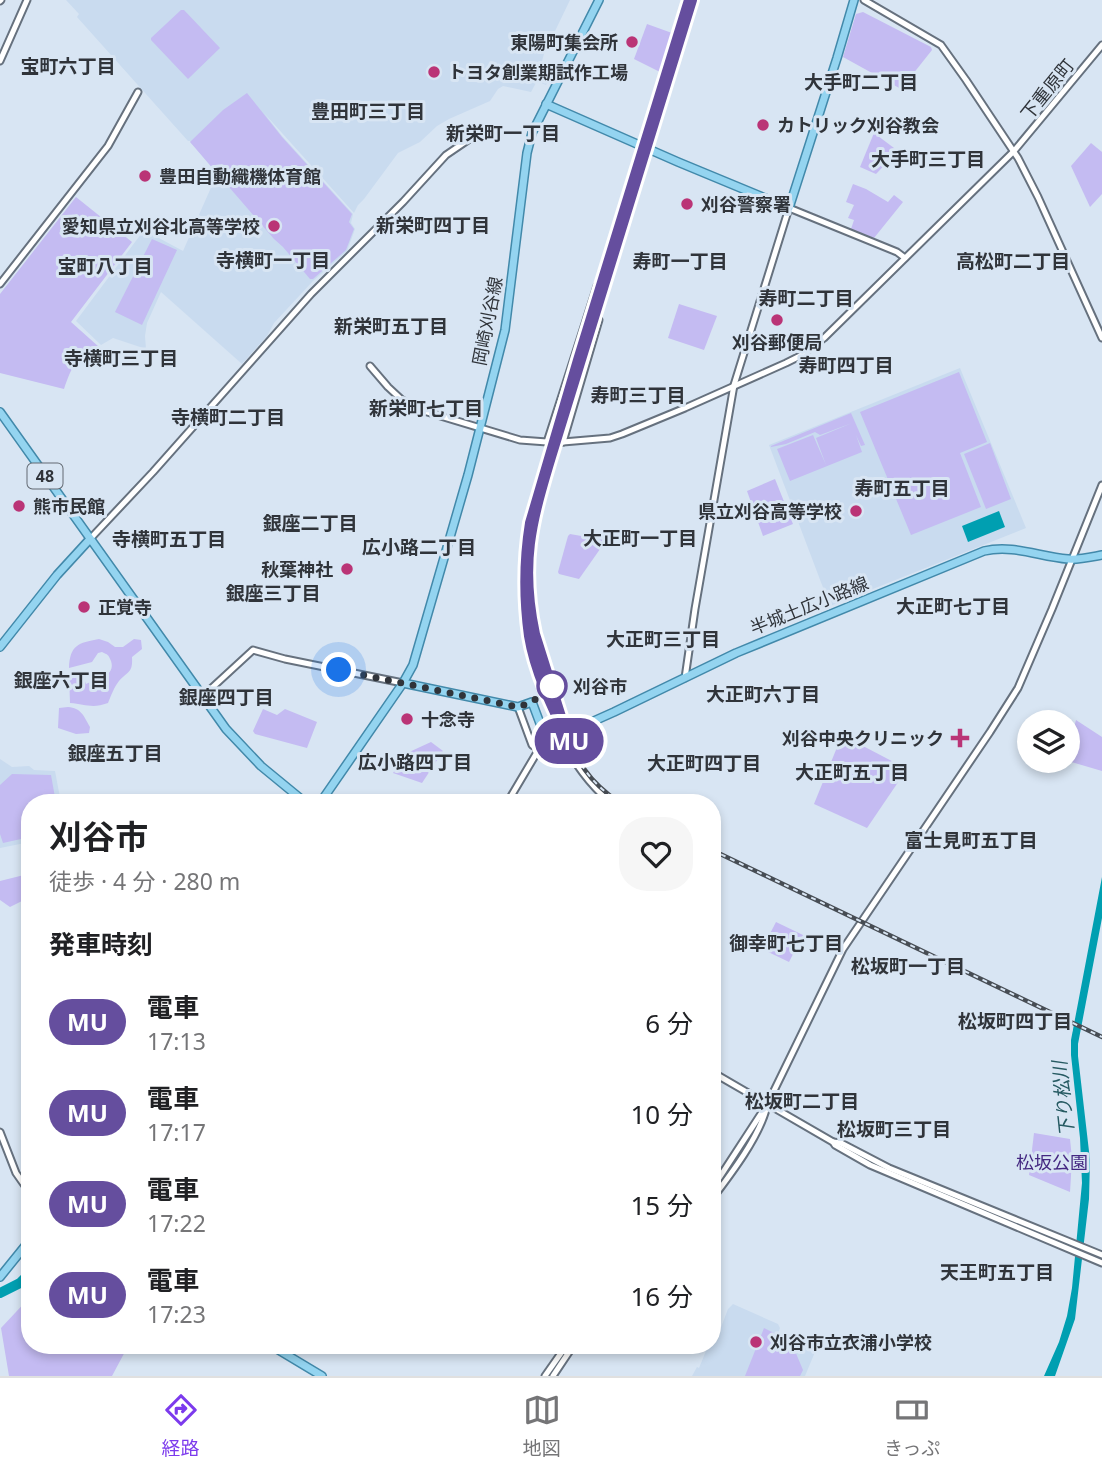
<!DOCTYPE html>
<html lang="ja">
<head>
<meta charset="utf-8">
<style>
	:root { --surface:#fff; --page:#f6f6f6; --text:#202124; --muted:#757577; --line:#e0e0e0; --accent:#7c3aed }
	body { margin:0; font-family:"Noto Sans","Noto Sans JP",sans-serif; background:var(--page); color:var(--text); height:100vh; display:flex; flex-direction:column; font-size:26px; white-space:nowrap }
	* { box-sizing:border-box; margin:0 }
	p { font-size:23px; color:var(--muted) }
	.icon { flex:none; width:38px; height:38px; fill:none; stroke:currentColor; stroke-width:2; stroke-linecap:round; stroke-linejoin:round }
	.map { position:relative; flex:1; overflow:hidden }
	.drawer { position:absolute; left:21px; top:794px; width:700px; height:560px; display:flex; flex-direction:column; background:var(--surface); border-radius:28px; box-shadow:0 4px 10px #0003 }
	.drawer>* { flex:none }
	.badge { padding:0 14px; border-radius:23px; font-size:24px; line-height:46px }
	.tools { position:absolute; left:1017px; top:710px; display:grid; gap:14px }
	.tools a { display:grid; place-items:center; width:63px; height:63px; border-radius:50%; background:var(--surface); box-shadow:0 4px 10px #0003; font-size:35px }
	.you { position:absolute; width:35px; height:35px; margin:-18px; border:5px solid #fff; border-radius:50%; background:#1a73e8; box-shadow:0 0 0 10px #1a73e833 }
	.map>.badge { position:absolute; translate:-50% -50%; box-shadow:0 0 0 4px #fff }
	h2 { padding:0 28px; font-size:26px; line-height:63px }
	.round { display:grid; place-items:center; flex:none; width:74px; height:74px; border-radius:28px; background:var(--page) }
	.headline { display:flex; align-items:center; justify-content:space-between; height:119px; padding:0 28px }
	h1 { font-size:33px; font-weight:700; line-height:52px }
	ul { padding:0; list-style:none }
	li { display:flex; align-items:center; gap:21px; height:91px; padding:0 28px }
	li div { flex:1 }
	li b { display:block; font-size:26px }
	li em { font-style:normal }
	li .badge { min-width:77px; font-weight:700; text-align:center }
	.dock { display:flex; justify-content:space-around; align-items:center; height:98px; border-top:2px solid var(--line); background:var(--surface); font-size:19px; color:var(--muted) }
	.dock a { display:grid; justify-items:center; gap:4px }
	.dock .selected { color:var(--accent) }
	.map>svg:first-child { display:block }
	.built { fill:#c9dbef }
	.green { fill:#c4bbf2 }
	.water { fill:#009fb1 }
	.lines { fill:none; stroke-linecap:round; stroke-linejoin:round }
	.river { stroke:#009fb1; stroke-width:10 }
	.minor-casing { stroke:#66717e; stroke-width:9 }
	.major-casing { stroke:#4289aa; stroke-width:10 }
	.minor { stroke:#fff; stroke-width:5 }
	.major { stroke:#94d4f0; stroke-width:7 }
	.rail-casing { stroke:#474d54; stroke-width:4.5 }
	.rail { stroke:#d8e5f3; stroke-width:2; stroke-dasharray:5; stroke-linecap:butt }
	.line-casing { stroke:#fff; stroke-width:16 }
	.line { stroke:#654e9e; stroke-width:10 }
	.walk { stroke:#30343a; stroke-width:7; stroke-dasharray:0 12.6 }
	.poi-dot { fill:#ba3476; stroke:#d8e5f3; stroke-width:2.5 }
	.stop-dot { fill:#fff; stroke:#654e9e; stroke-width:3.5 }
	.labels { text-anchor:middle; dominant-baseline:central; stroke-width:6; stroke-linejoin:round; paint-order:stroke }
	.shield { fill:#d8e5f3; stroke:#626972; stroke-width:2 }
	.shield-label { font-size:16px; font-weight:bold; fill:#30343a }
	.poi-label { font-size:18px; font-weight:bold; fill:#30343a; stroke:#d8e5f3; text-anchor:start }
	.street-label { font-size:18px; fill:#30343a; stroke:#d8e5f3 }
	.stop-label { font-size:18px; font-weight:bold; fill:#30343a; stroke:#d8e5f3; text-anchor:start }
	.park-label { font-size:18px; fill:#442881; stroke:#d8e5f3 }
	.neighbourhood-label { font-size:19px; font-weight:bold; fill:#30343a; stroke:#d8e5f3 }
	.water-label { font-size:19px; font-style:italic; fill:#265a62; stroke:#d8e5f3 }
</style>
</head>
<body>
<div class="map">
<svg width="1102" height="1376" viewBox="0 0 1102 1376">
	<rect width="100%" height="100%" fill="#d8e5f3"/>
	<!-- built -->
	<g class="built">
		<path d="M 66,0 L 570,0 L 544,54 L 539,72 L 550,78 L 546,85 L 537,81 L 531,92 L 503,86 L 498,89 L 490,101 L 449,119 L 437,126 L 420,142 L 398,153 L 364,199 L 358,205 L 354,213 L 264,113 L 282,136 L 353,214 L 351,223 L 355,229 L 347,251 L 313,281 L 274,323 L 267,336 L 242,364 L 161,292 L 147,323 L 145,336 L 146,349 L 113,338 L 101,345 L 76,321 L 144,230 L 183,251 L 217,174 L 190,141 L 188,141 L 77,17 L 79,14 Z"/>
		<path d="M 960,368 L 1026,528 L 830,606 L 769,445 Z"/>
		<path d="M 0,759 L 12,767 L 29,766 L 34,770 L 55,771 L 61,803 L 30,803 L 30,842 L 0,848 Z"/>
		<path d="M 733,1304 L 778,1324 L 780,1328 L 778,1334 L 786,1338 L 787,1336 L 813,1350 L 815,1352 L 805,1376 L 692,1376 L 697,1367 L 699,1368 L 708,1346 L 712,1346 L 712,1336 L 715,1329 L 720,1330 L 728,1309 Z"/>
	</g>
	<!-- green -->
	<g class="green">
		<path d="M 181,10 L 184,10 L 220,48 L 188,79 L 151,40 L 151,38 Z"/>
		<path d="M 863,12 L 931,47 L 932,50 L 901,89 L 843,57 L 856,14 Z"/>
		<path d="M 647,24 L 672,33 L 660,72 L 634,59 Z"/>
		<path d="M 247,93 L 282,137 L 352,214 L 349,222 L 354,229 L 346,250 L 313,279 L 310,279 L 283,247 L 274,239 L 190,142 L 223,110 Z"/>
		<path d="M 874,133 L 898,151 L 876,174 L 860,167 Z"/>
		<path d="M 1091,143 L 1102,152 L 1102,194 L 1090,207 L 1071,166 Z"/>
		<path d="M 853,184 L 866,189 L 888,202 L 894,195 L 903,202 L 874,238 L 851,229 L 854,220 L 848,218 L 854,205 L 846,202 Z"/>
		<path d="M 76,197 L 132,242 L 71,322 L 99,347 C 75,358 72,366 64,389 L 0,373 L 0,294 Z"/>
		<path d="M 152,239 L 177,250 L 142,325 L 115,312 Z"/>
		<path d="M 679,304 L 717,316 L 704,350 L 668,338 Z"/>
		<path d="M 959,372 L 987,442 L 960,453 L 981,507 L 911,535 L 860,412 Z"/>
		<path d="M 851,413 L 865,445 L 861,446 L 856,435 L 862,452 L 790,481 L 777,449 L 813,435 L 826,465 L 816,438 L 852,423 L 820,435 L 815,432 L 786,444 L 771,447 L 771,446 Z"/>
		<path d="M 990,443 L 1011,499 L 986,509 L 964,454 Z"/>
		<path d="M 775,479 L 793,524 L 763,536 L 747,491 Z"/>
		<path d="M 570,534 L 604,540 L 605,542 L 579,579 L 559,574 L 558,572 L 568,536 Z"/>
		<path d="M 99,639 L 108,642 L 115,647 L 123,647 L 134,639 L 141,640 L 142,649 L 132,657 C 133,673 128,671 119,681 C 114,687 111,696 108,703 C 92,709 85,704 70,703 L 69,674 L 82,674 L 86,684 C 97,679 116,676 111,661 C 108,654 108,655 102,652 L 98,653 L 92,662 L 69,668 C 70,645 78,643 99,639 Z"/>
		<path d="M 68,707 C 81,708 84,716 90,727 L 89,733 L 76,734 L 58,728 L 59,708 Z"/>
		<path d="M 263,709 L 277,715 L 285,709 L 317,722 L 307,748 L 255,734 L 253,731 Z"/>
		<path d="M 1076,720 L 1102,737 L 1102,771 L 1068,761 L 1068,750 Z"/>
		<path d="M 842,735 L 907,769 L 867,828 L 814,804 Z"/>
		<path d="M 431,742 L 443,751 L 422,783 L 393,773 L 407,753 Z"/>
		<path d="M 12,774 L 51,775 L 56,803 L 30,803 L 30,837 L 3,843 L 0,834 L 0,785 Z"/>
		<path d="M 28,874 L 26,899 L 10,907 L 0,900 L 0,881 Z"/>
		<path d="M 776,922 L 803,935 L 789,962 L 762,949 Z"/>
		<path d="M 1034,1133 L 1070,1139 L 1072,1159 L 1070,1192 L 1029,1175 Z"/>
		<path d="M 30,1297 L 30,1346 L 128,1346 L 112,1376 L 9,1376 L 1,1328 Z"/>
		<path d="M 764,1328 L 784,1338 L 783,1346 L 795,1351 L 803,1370 L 800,1376 L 745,1376 Z"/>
	</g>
	<!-- water -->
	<g class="water">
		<path d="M 999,511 L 1005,527 L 968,542 L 962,526 Z"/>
		<path d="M 1102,877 L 1102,918 L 1078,1044 L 1078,1056 L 1090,1160 L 1089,1199 L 1075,1319 L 1055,1376 L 1044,1376 L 1059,1342 L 1067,1316 L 1072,1288 L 1082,1183 L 1080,1138 L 1071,1055 L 1071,1040 Z"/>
	</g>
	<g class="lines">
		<!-- river -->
		<path class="river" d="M 0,1293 L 20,1283 L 30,1273"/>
		<!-- minor casing -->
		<g class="minor-casing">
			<g id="minor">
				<path d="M 864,0 L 941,45 L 966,80 L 1018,158 L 1038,197 L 1102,338"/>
				<path d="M 0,1 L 1,0"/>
				<path d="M 0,61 L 27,0"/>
				<path d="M 0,284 L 108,146 L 138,92"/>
				<path d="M 370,366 L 388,387 L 402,400 L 424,411 L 520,440 L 547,442 L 563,442 L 610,438 L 622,434 L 685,408 L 786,363 L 800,356 L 824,338 L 1014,151 L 1102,45"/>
				<path d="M 547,442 L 597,286"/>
				<path d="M 563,442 L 599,320"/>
				<path d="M 90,539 L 153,472 L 311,294 L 403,202 L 446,155 L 468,140 L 494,129"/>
				<path d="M 685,678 L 695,609 L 734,385 L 789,208 L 897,252 L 905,258"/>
				<path d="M 203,696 L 253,650 L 285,659 L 403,683"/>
				<path d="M 518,707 L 532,745 L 539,749"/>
				<path d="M 561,737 C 575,764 588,783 611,803"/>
				<path d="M 507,803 L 539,749 L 547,742"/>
				<path d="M 712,1072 L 833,1142 L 835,1145 L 870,1165 L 1102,1263"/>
				<path d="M 0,1132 L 16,1173 L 30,1193"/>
				<path d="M 833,1142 L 841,1143 L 889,1168 L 1102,1255"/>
				<path d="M 712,1189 L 768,1103 L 843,949 L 990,732 L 1018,688 L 1052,609 L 1102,485"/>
				<path d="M 712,1199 C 731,1174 760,1136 767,1106"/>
				<path d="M 545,1376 L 566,1346"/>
				<path d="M 553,1376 L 573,1346"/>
			</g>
		</g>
		<!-- major casing -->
		<g class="major-casing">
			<g id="major">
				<path d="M 546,104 L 678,162 L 789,208 L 837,58 L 854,0"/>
				<path d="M 0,412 L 226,729 L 261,766 L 306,803"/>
				<path d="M 0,647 L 57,575 L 90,539"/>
				<path d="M 403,683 L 518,707 L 532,702 L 547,742 L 614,712 L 736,653 L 984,551 C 1013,544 1040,557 1068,559 C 1079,560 1091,557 1102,555"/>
				<path d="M 320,803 L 403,683 L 413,665 L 468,475 L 505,330 L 527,153 L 532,133 L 599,0"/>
				<path d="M 0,1277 L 30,1240"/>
				<path d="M 272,1346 L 322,1376"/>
			</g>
		</g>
		<!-- minor -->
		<use href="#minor" class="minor"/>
		<!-- major -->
		<use href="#major" class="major"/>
		<!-- rail casing -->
		<g class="rail-casing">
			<g id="rail">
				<path d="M 620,803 C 607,794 594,783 585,770 C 575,755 567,738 560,722 C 548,695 534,666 529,636 C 524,599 525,561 530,523 L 577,360 L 689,0"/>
				<path d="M 712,850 L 1102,1037"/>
			</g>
		</g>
		<!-- rail -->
		<use href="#rail" class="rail"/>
	</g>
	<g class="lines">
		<!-- line casing -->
		<g class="line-casing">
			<path id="line" d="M 689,0 L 578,360 L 530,523 C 524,560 524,599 529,636 C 535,673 553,709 569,742 L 535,634 C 520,564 531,523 551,457 L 692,0"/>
		</g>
		<!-- line -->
		<use href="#line" class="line"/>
		<!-- walk -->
		<path class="walk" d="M 339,670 L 518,707 L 532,702 L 552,686"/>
	</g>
	<!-- markers -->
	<g class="poi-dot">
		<circle cx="632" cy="42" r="7"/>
		<circle cx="434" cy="72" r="7"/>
		<circle cx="763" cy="125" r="7"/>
		<circle cx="145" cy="176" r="7"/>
		<circle cx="687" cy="204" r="7"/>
		<circle cx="274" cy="226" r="7"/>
		<circle cx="777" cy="320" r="7"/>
		<circle cx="19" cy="506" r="7"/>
		<circle cx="856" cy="511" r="7"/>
		<circle cx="347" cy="569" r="7"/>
		<circle cx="84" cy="607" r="7"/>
		<circle cx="407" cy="719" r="7"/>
		<path d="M956.5 727.5h7v7h7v7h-7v7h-7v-7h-7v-7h7z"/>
		<circle cx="756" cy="1342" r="7"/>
	</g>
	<circle class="stop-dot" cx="552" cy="686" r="14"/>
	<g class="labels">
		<!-- shield labels -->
		<rect class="shield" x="27.5" y="463.5" width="35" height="25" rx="5"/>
		<g class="shield-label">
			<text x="45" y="476">48</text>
		</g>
		<!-- poi labels -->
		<g class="poi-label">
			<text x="618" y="42" text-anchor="end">東陽町集会所</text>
			<text x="448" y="72">トヨタ創業期試作工場</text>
			<text x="777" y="125">カトリック刈谷教会</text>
			<text x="159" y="176">豊田自動織機体育館</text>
			<text x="701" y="204">刈谷警察署</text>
			<text x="260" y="226" text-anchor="end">愛知県立刈谷北高等学校</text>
			<text x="777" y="342" text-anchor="middle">刈谷郵便局</text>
			<text x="33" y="506">熊市民館</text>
			<text x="842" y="511" text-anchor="end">県立刈谷高等学校</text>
			<text x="333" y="569" text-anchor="end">秋葉神社</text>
			<text x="98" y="607">正覚寺</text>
			<text x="421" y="719">十念寺</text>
			<text x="944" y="738" text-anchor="end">刈谷中央クリニック</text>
			<text x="770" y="1342">刈谷市立衣浦小学校</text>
		</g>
		<!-- street labels -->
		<g class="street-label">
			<text transform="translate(1047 89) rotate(-51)">下重原町</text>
			<text transform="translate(487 321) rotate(-79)">岡崎刈谷線</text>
			<text transform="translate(809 605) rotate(-22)">半城土広小路線</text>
		</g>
		<!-- stop labels -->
		<g class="stop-label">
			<text x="573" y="686">刈谷市</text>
		</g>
		<!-- park labels -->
		<g class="park-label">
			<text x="1052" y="1162">松坂公園</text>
		</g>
		<!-- neighbourhood labels -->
		<g class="neighbourhood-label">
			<text x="68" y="66">宝町六丁目</text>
			<text x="861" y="82">大手町二丁目</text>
			<text x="368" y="111">豊田町三丁目</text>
			<text x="503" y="133">新栄町一丁目</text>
			<text x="928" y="159">大手町三丁目</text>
			<text x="433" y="225">新栄町四丁目</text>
			<text x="273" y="260">寺横町一丁目</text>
			<text x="680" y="261">寿町一丁目</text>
			<text x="1013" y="261">高松町二丁目</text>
			<text x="105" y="266">宝町八丁目</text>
			<text x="806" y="298">寿町二丁目</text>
			<text x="391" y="326">新栄町五丁目</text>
			<text x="121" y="358">寺横町三丁目</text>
			<text x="846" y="365">寿町四丁目</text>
			<text x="638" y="395">寿町三丁目</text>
			<text x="426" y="408">新栄町七丁目</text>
			<text x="228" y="417">寺横町二丁目</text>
			<text x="902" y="488">寿町五丁目</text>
			<text x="310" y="523">銀座二丁目</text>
			<text x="640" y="538">大正町一丁目</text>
			<text x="169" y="539">寺横町五丁目</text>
			<text x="419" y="547">広小路二丁目</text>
			<text x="273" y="593">銀座三丁目</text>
			<text x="953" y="606">大正町七丁目</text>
			<text x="663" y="639">大正町三丁目</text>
			<text x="61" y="680">銀座六丁目</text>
			<text x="763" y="694">大正町六丁目</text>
			<text x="226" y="697">銀座四丁目</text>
			<text x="115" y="753">銀座五丁目</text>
			<text x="415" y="762">広小路四丁目</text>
			<text x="704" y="763">大正町四丁目</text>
			<text x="852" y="772">大正町五丁目</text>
			<text x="971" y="840">富士見町五丁目</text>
			<text x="786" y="943">御幸町七丁目</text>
			<text x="908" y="966">松坂町一丁目</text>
			<text x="1015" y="1021">松坂町四丁目</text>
			<text x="802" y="1101">松坂町二丁目</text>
			<text x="894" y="1129">松坂町三丁目</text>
			<text x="997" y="1272">天王町五丁目</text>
		</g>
		<!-- water labels -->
		<g class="water-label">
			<text transform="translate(1063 1099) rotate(-96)">下り松川</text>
		</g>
	</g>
</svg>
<div class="tools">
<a><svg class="icon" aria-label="layers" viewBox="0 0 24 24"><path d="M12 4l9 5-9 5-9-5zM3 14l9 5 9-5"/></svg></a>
</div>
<div class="you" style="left:339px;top:670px"></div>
<b class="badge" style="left:569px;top:741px;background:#654e9e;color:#fff">MU</b>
<section class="drawer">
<div class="headline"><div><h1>刈谷市</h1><p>徒歩 · 4 分 · 280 m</p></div><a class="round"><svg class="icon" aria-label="heart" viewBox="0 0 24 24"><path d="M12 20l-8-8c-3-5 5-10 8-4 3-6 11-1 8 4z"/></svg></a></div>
<h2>発車時刻</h2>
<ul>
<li><span class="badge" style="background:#654e9e;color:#fff">MU</span><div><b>電車</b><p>17:13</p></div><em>6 分</em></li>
<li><span class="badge" style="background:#654e9e;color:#fff">MU</span><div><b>電車</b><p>17:17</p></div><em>10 分</em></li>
<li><span class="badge" style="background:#654e9e;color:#fff">MU</span><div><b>電車</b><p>17:22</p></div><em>15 分</em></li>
<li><span class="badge" style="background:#654e9e;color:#fff">MU</span><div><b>電車</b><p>17:23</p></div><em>16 分</em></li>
</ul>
</section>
</div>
<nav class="dock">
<a class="selected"><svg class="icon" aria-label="directions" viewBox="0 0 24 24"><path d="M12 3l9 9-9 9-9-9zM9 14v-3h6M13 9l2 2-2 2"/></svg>経路</a>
<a><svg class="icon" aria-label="map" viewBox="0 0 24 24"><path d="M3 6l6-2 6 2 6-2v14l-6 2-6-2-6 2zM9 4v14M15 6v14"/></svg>地図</a>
<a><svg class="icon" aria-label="tickets" viewBox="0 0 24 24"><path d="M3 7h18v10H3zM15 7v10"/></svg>きっぷ</a>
</nav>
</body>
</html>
